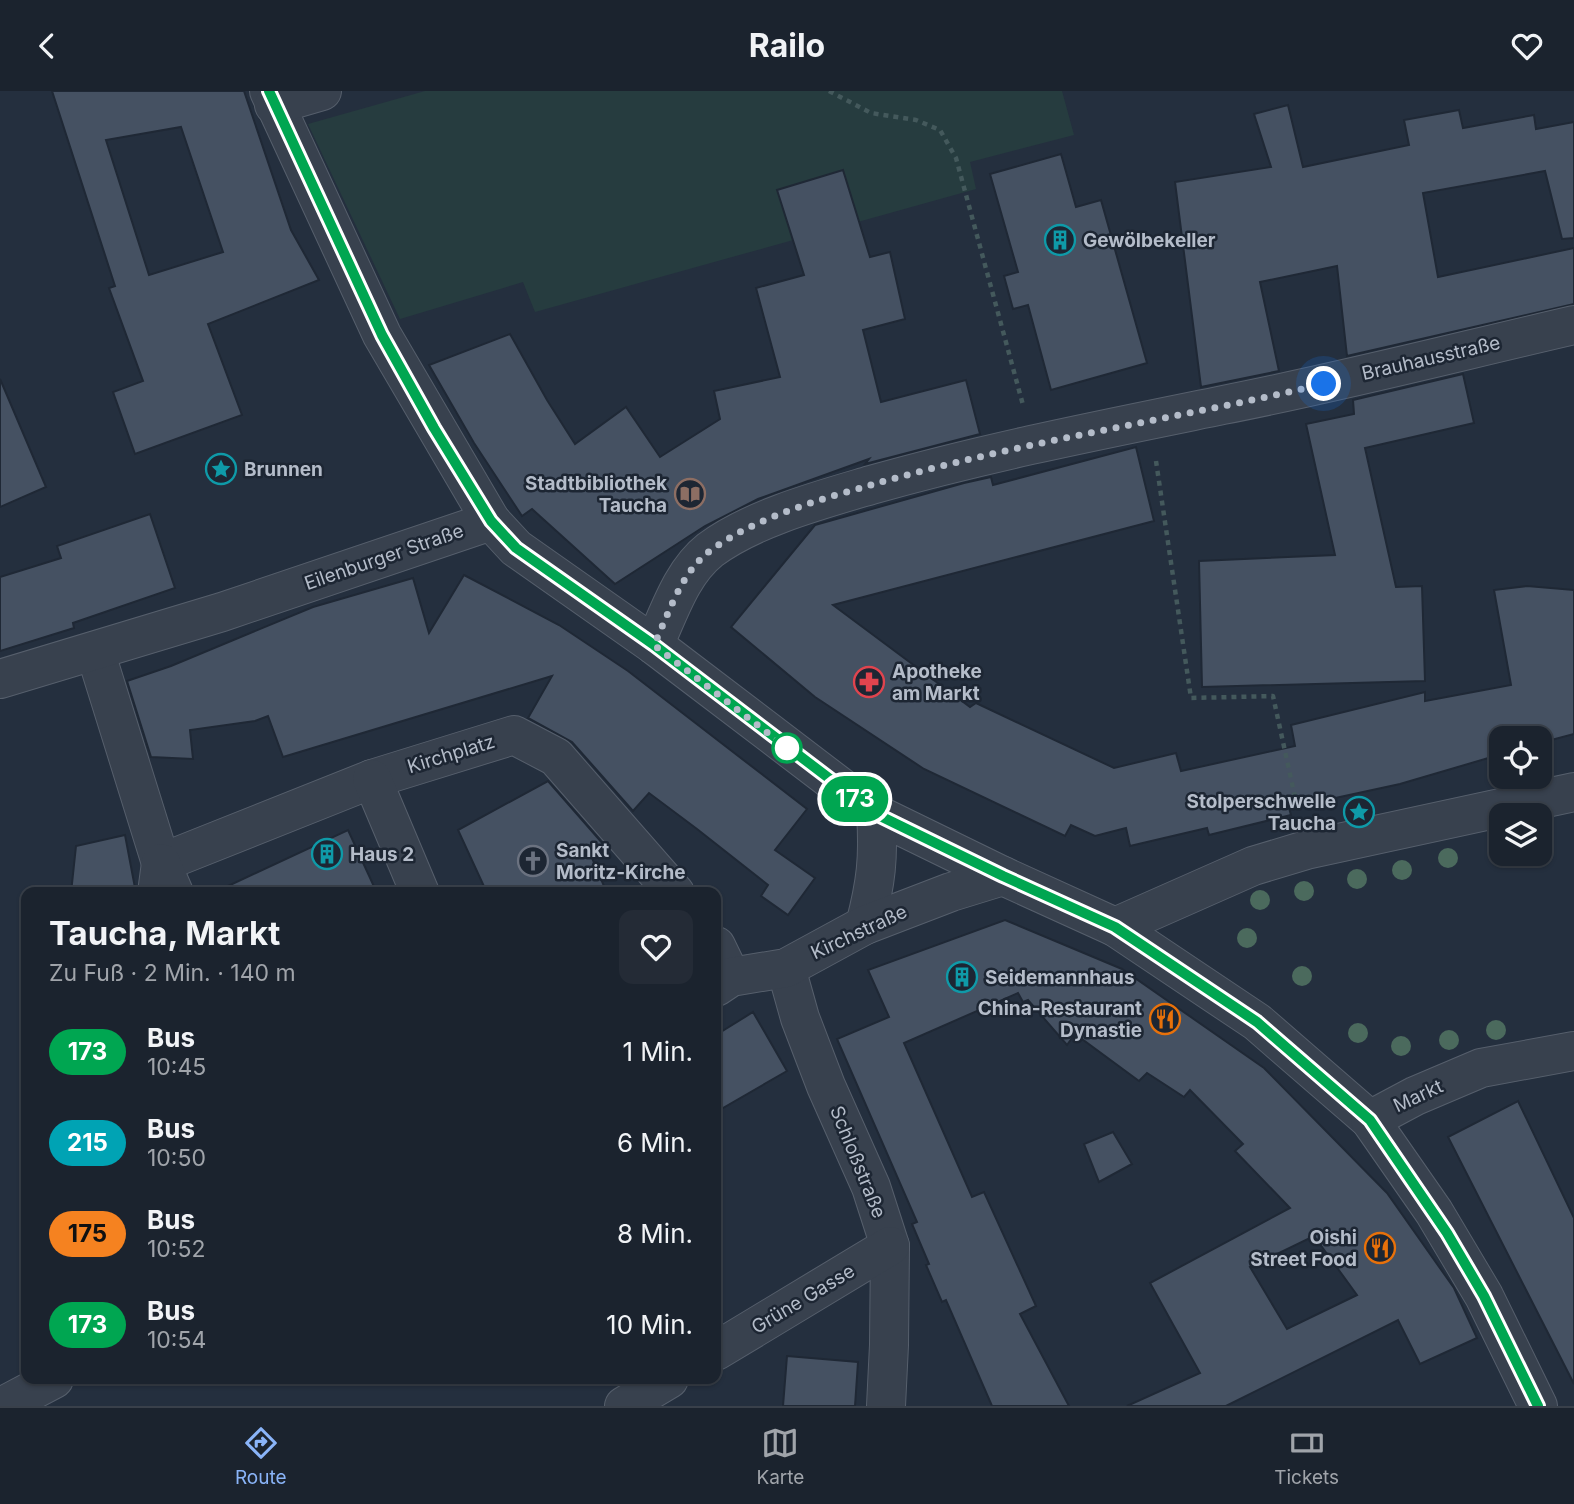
<!DOCTYPE html>
<html lang="de">
<head>
<meta charset="utf-8">
<style>
	:root { --surface:#1b232e; --page:#242b36; --text:#f1f3f6; --muted:#a0a4aa; --line:#39404a; --accent:#8ab4f8 }
	body { margin:0; font-family:Inter,sans-serif; background:var(--page); color:var(--text); height:100vh; display:flex; flex-direction:column; font-size:26px; white-space:nowrap }
	* { box-sizing:border-box; margin:0 }
	p { font-size:23px; color:var(--muted) }
	.icon { flex:none; width:38px; height:38px; fill:none; stroke:currentColor; stroke-width:2; stroke-linecap:round; stroke-linejoin:round }
	.map { position:relative; flex:1; overflow:hidden }
	.side { position:absolute; left:21px; top:796px; width:700px; height:497px; display:flex; flex-direction:column; background:var(--surface); border-radius:14px; box-shadow:0 2px 5px #0004,0 0 0 2px var(--line) }
	.side>* { flex:none }
	.badge { padding:0 14px; border-radius:23px; font-size:24px; line-height:46px }
	.buttons { position:absolute; left:1489px; top:635px; display:grid; gap:14px }
	.buttons a { display:grid; place-items:center; width:63px; height:63px; border-radius:14px; background:var(--surface); box-shadow:0 2px 5px #0004,0 0 0 2px var(--line); font-size:35px }
	.you { position:absolute; width:35px; height:35px; margin:-18px; border:5px solid #fff; border-radius:50%; background:#1a73e8; box-shadow:0 0 0 10px #1a73e833 }
	.map>.badge { position:absolute; translate:-50% -50%; box-shadow:0 0 0 4px #fff }
	.round { display:grid; place-items:center; flex:none; width:74px; height:74px; border-radius:14px; background:var(--page) }
	.headline { display:flex; align-items:center; justify-content:space-between; height:119px; padding:0 28px }
	h1 { font-size:33px; font-weight:700; line-height:52px }
	ul { padding:0; list-style:none }
	li { display:flex; align-items:center; gap:21px; height:91px; padding:0 28px }
	li div { flex:1 }
	li b { display:block; font-size:26px }
	li em { font-style:normal }
	li .badge { min-width:77px; font-weight:700; text-align:center }
	header { display:flex; justify-content:space-between; align-items:center; height:91px; padding:0 28px; background:var(--surface); font-size:32px; font-weight:700 }
	.tab-bar { display:flex; justify-content:space-around; align-items:center; height:98px; border-top:2px solid var(--line); background:var(--surface); font-size:19px; color:var(--muted) }
	.tab-bar a { display:grid; justify-items:center; gap:4px }
	.tab-bar .active { color:var(--accent) }
	.map>svg:first-child { display:block }
	.green { fill:#263c3f }
	.building { fill:#455162; stroke:#1f2835; stroke-width:2; fill-rule:evenodd }
	.lines { fill:none; stroke-linecap:round; stroke-linejoin:round }
	.minor-casing { stroke:#565f6c; stroke-width:40 }
	.path { stroke:#44595c; stroke-width:4.5; stroke-dasharray:5 5; stroke-linecap:butt }
	.minor { stroke:#38414e; stroke-width:38 }
	.tree { fill:#4b6a5d }
	.line-casing { stroke:#fff; stroke-width:16 }
	.line { stroke:#00a651; stroke-width:10 }
	.walk { stroke:#b4bcc9; stroke-width:7; stroke-dasharray:0 12.6 }
	.stop-dot { fill:#fff; stroke:#00a651; stroke-width:3.5 }
	.labels { text-anchor:middle; dominant-baseline:central; stroke-width:5; stroke-linejoin:round; paint-order:stroke }
	.poi-label { font-size:19px; font-weight:bold; fill:#b4bcc9; stroke:#1d2633; text-anchor:start }
	.street-label { font-size:19px; fill:#b4bcc9; stroke:#1d2633 }
</style>
</head>
<body>
<header><svg class="icon" aria-label="back" viewBox="0 0 24 24"><path d="M15 5l-7 7 7 7"/></svg>Railo<svg class="icon" aria-label="heart" viewBox="0 0 24 24"><path d="M12 20l-8-8c-3-5 5-10 8-4 3-6 11-1 8 4z"/></svg></header>
<div class="map">
<svg width="1574" height="1315" viewBox="0 0 1574 1315">
	<rect width="100%" height="100%" fill="#242f3e"/>
	<!-- green -->
	<path class="green" d="M 425,0 L 1062,0 L 1074,44 L 970,71 L 976,98 L 535,221 L 523,191 L 400,228 L 308,33 Z"/>
	<!-- building -->
	<g class="building">
		<path d="M 52,0 L 244,0 L 291,139 L 319,189 L 208,233 L 242,324 L 135,363 L 113,301 L 143,290 L 109,197 L 115,195 ZM 181,36 L 223,161 L 149,184 L 106,49 Z"/>
		<path d="M 1288,14 L 1303,76 L 1409,54 L 1404,29 L 1459,19 L 1463,37 L 1534,24 L 1536,38 L 1574,31 L 1574,147 L 1562,148 L 1545,80 L 1423,102 L 1438,186 L 1574,157 L 1574,213 L 1347,265 L 1337,175 L 1260,191 L 1279,280 L 1201,296 L 1175,91 L 1271,76 L 1254,23 Z"/>
		<path d="M 1061,63 L 1076,116 L 1101,109 L 1147,272 L 1051,299 L 1028,214 L 1013,218 L 1004,185 L 1018,181 L 990,83 Z"/>
		<path d="M 843,79 L 870,166 L 890,161 L 905,228 L 863,239 L 881,311 L 966,289 L 980,343 L 865,373 L 869,368 L 758,408 L 705,435 L 615,493 L 532,418 L 522,425 L 474,352 L 429,274 L 510,243 L 547,309 L 575,353 L 626,316 L 660,366 L 720,328 L 714,300 L 780,286 L 756,197 L 804,184 L 777,99 Z"/>
		<path d="M 1463,283 L 1474,332 L 1365,357 L 1396,496 L 1422,495 L 1425,590 L 1202,596 L 1199,470 L 1335,464 L 1306,333 L 1354,323 L 1353,309 Z"/>
		<path d="M 0,288 L 46,396 L 0,416 Z"/>
		<path d="M 1136,356 L 1154,430 L 833,514 L 970,616 L 976,612 L 1114,677 L 1176,662 L 1181,680 L 1295,655 L 1291,634 L 1425,601 L 1425,610 L 1511,594 L 1494,499 L 1527,495 L 1574,499 L 1574,643 L 1540,652 L 1540,648 L 1502,648 L 1502,663 L 1400,693 L 1289,717 L 1291,724 L 1209,744 L 1207,737 L 1130,755 L 1126,737 L 1095,745 L 1071,734 L 1065,745 L 924,678 L 815,606 L 731,536 L 815,434 L 964,392 L 991,386 L 993,394 Z"/>
		<path d="M 150,423 L 175,497 L 73,532 L 74,537 L 0,560 L 0,486 L 61,467 L 57,455 Z"/>
		<path d="M 464,484 L 559,534 L 628,580 L 807,718 L 775,759 L 815,787 L 788,824 L 761,805 L 768,794 L 697,738 L 649,702 L 633,720 L 572,651 L 528,627 L 552,585 L 283,666 L 268,625 L 255,630 L 190,639 L 193,668 L 151,666 L 127,590 L 171,575 L 313,516 L 413,487 L 429,542 Z"/>
		<path d="M 548,690 L 604,754 L 592,767 L 607,802 L 487,802 L 458,739 Z"/>
		<path d="M 348,739 L 377,802 L 213,802 Z"/>
		<path d="M 125,744 L 136,802 L 71,802 L 76,755 Z"/>
		<path d="M 1005,829 L 1122,878 L 1264,977 L 1387,1102 L 1454,1197 L 1477,1247 L 1420,1273 L 1398,1229 L 1226,1315 L 1127,1315 L 1200,1282 L 1150,1192 L 1290,1117 L 1235,1060 L 1243,1053 L 1190,999 L 1184,1006 L 1147,982 L 1139,990 L 1075,943 L 1067,954 L 1028,909 L 1023,911 L 1018,902 L 904,952 L 972,1106 L 984,1101 L 1036,1215 L 1020,1223 L 1069,1315 L 992,1315 L 946,1209 L 942,1211 L 926,1174 L 929,1173 L 912,1133 L 917,1131 L 837,948 L 889,926 L 868,879 ZM 1314,1145 L 1357,1204 L 1287,1238 L 1250,1176 Z"/>
		<path d="M 753,921 L 787,980 L 716,1021 L 716,944 Z"/>
		<path d="M 1518,1010 L 1574,1127 L 1574,1293 L 1448,1046 Z"/>
		<path d="M 1113,1041 L 1132,1073 L 1099,1091 L 1084,1053 Z"/>
		<path d="M 787,1265 L 858,1271 L 855,1315 L 783,1315 Z"/>
	</g>
	<g class="lines">
		<!-- minor casing -->
		<g class="minor-casing">
			<g id="minor">
				<path d="M 269,0 L 382,244 L 491,430 L 516,457 L 654,554 L 876,723 L 1003,785 L 1115,836 L 1257,931 L 1370,1029 L 1434,1121 L 1484,1205 L 1538,1315"/>
				<path d="M 274,14 L 322,0"/>
				<path d="M 654,554 C 669,522 681,482 710,459 C 753,427 820,409 871,394 C 987,361 1105,338 1223,314 C 1341,291 1457,261 1574,234"/>
				<path d="M 95,560 L 161,772 L 372,688 L 514,644 L 556,666 L 675,802"/>
				<path d="M 0,588 L 222,521 L 491,430"/>
				<path d="M 372,688 L 420,802"/>
				<path d="M 157,802 L 161,772 L 174,802"/>
				<path d="M 865,834 C 876,792 879,766 876,723"/>
				<path d="M 1115,836 L 1253,775 L 1306,759 L 1574,701"/>
				<path d="M 716,855 L 731,886"/>
				<path d="M 786,877 L 800,927 L 826,995 L 871,1096 L 890,1155 L 889,1254 L 886,1315"/>
				<path d="M 716,896 L 731,886 L 786,877 L 865,834 L 951,801 L 1003,785"/>
				<path d="M 1370,1029 L 1415,1005 L 1481,977 L 1574,960"/>
				<path d="M 716,1260 L 890,1155"/>
				<path d="M 3,1315 L 54,1288"/>
				<path d="M 624,1315 L 669,1288"/>
			</g>
		</g>
		<!-- path -->
		<g class="path">
			<path d="M 829,0 L 871,22 L 916,29 L 940,39 L 956,67 L 1023,314"/>
			<path d="M 1156,370 L 1191,607 L 1273,605 L 1298,720"/>
		</g>
		<!-- minor -->
		<use href="#minor" class="minor"/>
	</g>
	<!-- trees -->
	<g class="tree">
		<circle cx="1448" cy="767" r="10"/>
		<circle cx="1402" cy="779" r="10"/>
		<circle cx="1357" cy="788" r="10"/>
		<circle cx="1304" cy="800" r="10"/>
		<circle cx="1260" cy="809" r="10"/>
		<circle cx="1247" cy="847" r="10"/>
		<circle cx="1302" cy="885" r="10"/>
		<circle cx="1496" cy="939" r="10"/>
		<circle cx="1358" cy="942" r="10"/>
		<circle cx="1449" cy="949" r="10"/>
		<circle cx="1401" cy="955" r="10"/>
	</g>
	<g class="lines">
		<!-- line casing -->
		<g class="line-casing">
			<path id="line" d="M 269,0 L 382,244 L 434,337 L 491,430 L 516,457 L 654,554 L 876,723 L 1003,785 L 1115,836 L 1257,931 L 1370,1029 L 1447,1142 L 1484,1205 L 1538,1315"/>
		</g>
		<!-- line -->
		<use href="#line" class="line"/>
		<!-- walk -->
		<path class="walk" d="M 787,657 L 654,554 C 669,522 681,481 711,459 C 758,425 822,408 878,392 C 1025,350 1175,328 1324,293"/>
	</g>
	<!-- icons -->
	<defs>
		<g id="building-ring" transform="scale(1.575)"><circle r="9.5" fill="#1d2633" stroke="#0f9aa8" stroke-width="1.5"/><path d="M-4-6H4V6H1V3H-1V6H-4ZM-2.5-4.3h1.7v1.8h-1.7ZM.8-4.3h1.7v1.8H.8ZM-2.5-1h1.7V.8h-1.7ZM.8-1h1.7V.8H.8Z" fill="#0f9aa8"/></g>
		<g id="sight-ring" transform="scale(1.575)"><circle r="9.5" fill="#1d2633" stroke="#0f9aa8" stroke-width="1.5"/><path d="M0-6L1.8-2.2L6-1.7L2.9 1.2L3.7 5.4L0 3.3L-3.7 5.4L-2.9 1.2L-6-1.7L-1.8-2.2Z" fill="#0f9aa8"/></g>
		<g id="library-ring" transform="scale(1.575)"><circle r="9.5" fill="#1d2633" stroke="#8d6e63" stroke-width="1.5"/><path d="M-6-4Q-3-5.5-.7-3.5V5Q-3 3-6 4ZM6-4Q3-5.5 .7-3.5V5Q3 3 6 4Z" fill="#8d6e63"/></g>
		<g id="pharmacy-ring" transform="scale(1.575)"><circle r="9.5" fill="#1d2633" stroke="#e0444e" stroke-width="1.5"/><path d="M-2-6h4v4h4v4h-4v4h-4v-4h-4v-4h4Z" fill="#e0444e"/></g>
		<g id="church-ring" transform="scale(1.575)"><circle r="9.5" fill="#1d2633" stroke="#6b7280" stroke-width="1.5"/><path d="M-1.2-6h2.4v3.5h3.3v2.4h-3.3V6h-2.4V-.1h-3.3v-2.4h3.3Z" fill="#6b7280"/></g>
		<g id="restaurant-ring" transform="scale(1.575)"><circle r="9.5" fill="#1d2633" stroke="#e8710a" stroke-width="1.5"/><path d="M-5-6h1v4h1v-4h1v4h1v-4h1v5L-1.5 .5V6h-2V.5L-5-1ZM5-6V6H3V1.5H1.5Q1.5-4 5-6Z" fill="#e8710a"/></g>
	</defs>
	<g fill-rule="evenodd">
		<use href="#building-ring" x="1060" y="149"/>
		<use href="#sight-ring" x="221" y="378"/>
		<use href="#library-ring" x="690" y="403"/>
		<use href="#pharmacy-ring" x="869" y="591"/>
		<use href="#sight-ring" x="1359" y="721"/>
		<use href="#building-ring" x="327" y="763"/>
		<use href="#church-ring" x="533" y="770"/>
		<use href="#building-ring" x="962" y="886"/>
		<use href="#restaurant-ring" x="1165" y="928"/>
		<use href="#restaurant-ring" x="1380" y="1157"/>
	</g>
	<!-- markers -->
	<circle class="stop-dot" cx="787" cy="657" r="14"/>
	<g class="labels">
		<!-- poi labels -->
		<g class="poi-label">
			<text x="1083" y="149">Gewölbekeller</text>
			<text x="244" y="378">Brunnen</text>
			<text x="667" y="392" text-anchor="end">Stadtbibliothek<tspan x="667" dy="22">Taucha</tspan></text>
			<text x="892" y="580">Apotheke<tspan x="892" dy="22">am Markt</tspan></text>
			<text x="1336" y="710" text-anchor="end">Stolperschwelle<tspan x="1336" dy="22">Taucha</tspan></text>
			<text x="556" y="759">Sankt<tspan x="556" dy="22">Moritz-Kirche</tspan></text>
			<text x="350" y="763">Haus 2</text>
			<text x="985" y="886">Seidemannhaus</text>
			<text x="1142" y="917" text-anchor="end">China-Restaurant<tspan x="1142" dy="22">Dynastie</tspan></text>
			<text x="1357" y="1146" text-anchor="end">Oishi<tspan x="1357" dy="22">Street Food</tspan></text>
		</g>
		<!-- street labels -->
		<g class="street-label">
			<text transform="translate(1431 267) rotate(-13)">Brauhausstraße</text>
			<text transform="translate(384 466) rotate(-19)">Eilenburger Straße</text>
			<text transform="translate(451 663) rotate(-17)">Kirchplatz</text>
			<text transform="translate(859 841) rotate(-25)">Kirchstraße</text>
			<text transform="translate(1418 1005) rotate(-25)">Markt</text>
			<text transform="translate(858 1071) rotate(68)">Schloßstraße</text>
			<text transform="translate(803 1208) rotate(-31)">Grüne Gasse</text>
		</g>
	</g>
</svg>
<div class="buttons">
<a><svg class="icon" aria-label="locate" viewBox="0 0 24 24"><circle cx="12" cy="12" r="6"/><path d="M12 2v4M12 18v4M2 12h4M18 12h4"/></svg></a>
<a><svg class="icon" aria-label="layers" viewBox="0 0 24 24"><path d="M12 4l9 5-9 5-9-5zM3 14l9 5 9-5"/></svg></a>
</div>
<div class="you" style="left:1324px;top:293px"></div>
<b class="badge" style="left:855px;top:708px;background:#00a651;color:#fff">173</b>
<section class="side">
<div class="headline"><div><h1>Taucha, Markt</h1><p>Zu Fuß · 2 Min. · 140 m</p></div><a class="round"><svg class="icon" aria-label="heart" viewBox="0 0 24 24"><path d="M12 20l-8-8c-3-5 5-10 8-4 3-6 11-1 8 4z"/></svg></a></div>
<ul>
<li><span class="badge" style="background:#00a651;color:#fff">173</span><div><b>Bus</b><p>10:45</p></div><em>1 Min.</em></li>
<li><span class="badge" style="background:#00a3b4;color:#fff">215</span><div><b>Bus</b><p>10:50</p></div><em>6 Min.</em></li>
<li><span class="badge" style="background:#f58220;color:#111">175</span><div><b>Bus</b><p>10:52</p></div><em>8 Min.</em></li>
<li><span class="badge" style="background:#00a651;color:#fff">173</span><div><b>Bus</b><p>10:54</p></div><em>10 Min.</em></li>
</ul>
</section>
</div>
<nav class="tab-bar">
<a class="active"><svg class="icon" aria-label="directions" viewBox="0 0 24 24"><path d="M12 3l9 9-9 9-9-9zM9 14v-3h6M13 9l2 2-2 2"/></svg>Route</a>
<a><svg class="icon" aria-label="map" viewBox="0 0 24 24"><path d="M3 6l6-2 6 2 6-2v14l-6 2-6-2-6 2zM9 4v14M15 6v14"/></svg>Karte</a>
<a><svg class="icon" aria-label="tickets" viewBox="0 0 24 24"><path d="M3 7h18v10H3zM15 7v10"/></svg>Tickets</a>
</nav>
</body>
</html>
